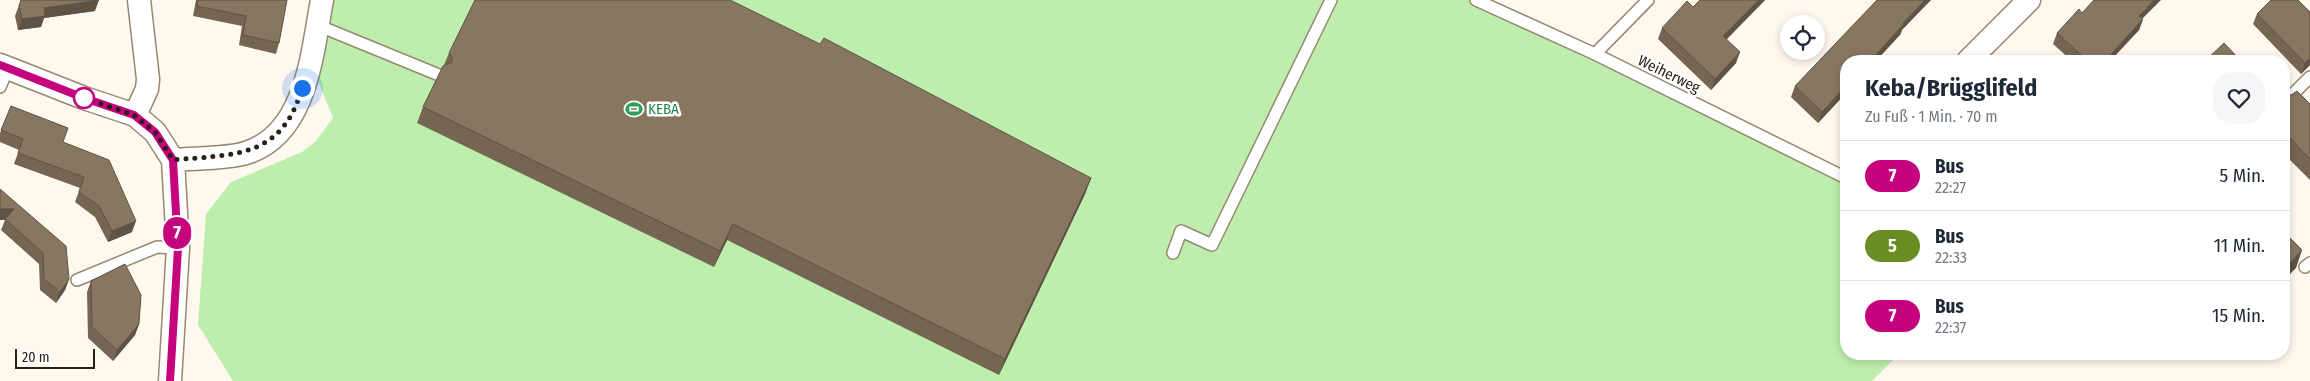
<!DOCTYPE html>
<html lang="de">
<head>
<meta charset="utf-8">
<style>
	:root { --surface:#fff; --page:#f6f6f7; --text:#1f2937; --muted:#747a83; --line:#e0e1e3 }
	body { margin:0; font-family:"Fira Sans Condensed",sans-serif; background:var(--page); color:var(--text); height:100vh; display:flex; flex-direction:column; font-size:19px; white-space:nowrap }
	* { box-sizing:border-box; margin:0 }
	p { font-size:16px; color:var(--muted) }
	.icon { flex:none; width:28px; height:28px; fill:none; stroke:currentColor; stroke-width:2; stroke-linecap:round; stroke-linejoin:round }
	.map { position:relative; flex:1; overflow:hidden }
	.details { position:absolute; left:1840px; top:55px; width:450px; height:305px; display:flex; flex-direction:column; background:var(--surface); border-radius:20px; box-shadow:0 2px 8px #0003 }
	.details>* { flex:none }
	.badge { padding:0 10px; border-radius:16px; font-size:18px; line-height:32px }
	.controls { position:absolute; left:1780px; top:15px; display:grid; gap:10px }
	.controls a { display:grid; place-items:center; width:45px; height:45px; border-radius:50%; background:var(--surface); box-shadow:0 2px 8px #0003; font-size:25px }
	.scale { position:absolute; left:15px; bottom:12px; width:80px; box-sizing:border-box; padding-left:5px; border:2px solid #272117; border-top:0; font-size:14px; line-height:18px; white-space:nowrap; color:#272117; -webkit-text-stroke:4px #fff; paint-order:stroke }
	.you { position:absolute; width:25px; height:25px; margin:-12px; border:4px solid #fff; border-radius:50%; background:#1a73e8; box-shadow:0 0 0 8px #1a73e833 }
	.map>.badge { position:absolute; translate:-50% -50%; box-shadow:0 0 0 2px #fff }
	.round { display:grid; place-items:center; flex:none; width:52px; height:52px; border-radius:20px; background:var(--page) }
	.summary { display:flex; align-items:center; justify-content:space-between; height:85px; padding:0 25px }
	h1 { font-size:24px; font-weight:700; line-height:38px }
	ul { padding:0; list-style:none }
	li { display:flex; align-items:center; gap:15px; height:70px; padding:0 25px; border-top:1px solid var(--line) }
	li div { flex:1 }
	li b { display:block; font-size:19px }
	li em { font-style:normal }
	li .badge { min-width:55px; font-weight:700; text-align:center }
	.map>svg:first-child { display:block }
	.green { fill:#beeead }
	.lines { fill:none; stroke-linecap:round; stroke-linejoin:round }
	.lane-casing { stroke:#988871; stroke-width:14 }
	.street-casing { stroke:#988871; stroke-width:25 }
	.lane { stroke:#fff; stroke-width:11 }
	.street { stroke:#fff; stroke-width:22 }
	.wall { fill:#746653 }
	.shaded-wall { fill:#5e5344 }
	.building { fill:#877761; stroke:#5e5344 }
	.line-casing { stroke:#fff; stroke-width:11 }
	.line { stroke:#c4037d; stroke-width:8 }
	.walk { stroke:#272117; stroke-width:5; stroke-dasharray:0 9 }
	.stop-dot { fill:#fff; stroke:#c4037d; stroke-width:2.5 }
	.labels { text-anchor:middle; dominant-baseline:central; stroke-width:5; stroke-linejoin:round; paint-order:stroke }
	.street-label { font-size:15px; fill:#272117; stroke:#fff }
	.leisure-label { font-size:15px; fill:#27864d; stroke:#fff; text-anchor:start }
</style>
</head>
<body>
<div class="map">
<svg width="2310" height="381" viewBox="0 0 2310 381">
	<rect width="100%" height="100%" fill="#fff8ee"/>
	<!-- green -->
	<path class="green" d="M 322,0 L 1476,0 L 1846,178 L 1846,354 L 1899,354 L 1872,381 L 233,381 L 198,325 L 206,214 L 231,182 L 302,152 L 316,141 L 333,118 L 310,61 Z"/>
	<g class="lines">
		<!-- lane casing -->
		<g class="lane-casing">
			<g id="lane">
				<path d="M 1476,0 L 1595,54 L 1846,178"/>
				<path d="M 317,25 L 439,75"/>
				<path d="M 1595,54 L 1648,0"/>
				<path d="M 0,87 L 8,68"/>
				<path d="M 2284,103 L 2310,77"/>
				<path d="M 1173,253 L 1181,231 L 1212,245 L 1331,0"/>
				<path d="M 2305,267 L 2310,263"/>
				<path d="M 77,280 L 157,247 L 178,248"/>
			</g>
		</g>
		<!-- street casing -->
		<g class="street-casing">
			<g id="street">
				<path d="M 1968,61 L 2029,0"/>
				<path d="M 0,65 L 84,98 L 135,115 L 155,132 L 173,160 L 178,248 L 170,381"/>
				<path d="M 135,115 L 147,89 L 148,79 L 139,0"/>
				<path d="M 173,160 C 194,158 227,159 246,153 C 307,134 312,53 322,0"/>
			</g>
		</g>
		<!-- lane -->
		<use href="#lane" class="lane"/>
		<!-- street -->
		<use href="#street" class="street"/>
	</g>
	<!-- wall -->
	<g class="wall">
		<path d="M 21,0 L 95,11 L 44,18 L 41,27 L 18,30 L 15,16 Z"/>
		<path d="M 196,0 L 287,0 L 279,43 L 276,54 L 239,45 L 242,26 L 193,16 Z"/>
		<path d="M 1700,0 L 1765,0 L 1727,39 L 1736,63 L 1711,90 L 1658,39 L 1662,28 L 1693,7 Z"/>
		<path d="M 2310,12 L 2310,65 L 2301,74 L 2253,24 L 2257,14 Z"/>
		<path d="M 2082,13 L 2143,19 L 2139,30 L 2110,61 L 2072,61 L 2053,44 L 2057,33 Z"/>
		<path d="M 1902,30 L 1900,35 L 1846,61 L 1846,93 L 1818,123 L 1791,97 L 1795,86 Z"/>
		<path d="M 449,53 L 1091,178 L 1085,194 L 999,375 L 727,240 L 714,267 L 417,123 L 423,107 L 444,65 Z"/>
		<path d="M 2284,91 L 2284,92 L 2310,104 L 2310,180 L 2284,154 Z"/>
		<path d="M 11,106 L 63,142 L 132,232 L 108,242 L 95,217 L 75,202 L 80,188 L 14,164 L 19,150 L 0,142 L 0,133 Z"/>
		<path d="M 0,189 L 69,279 L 65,290 L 56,303 L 40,290 L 39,264 L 1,230 L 5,220 L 0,220 Z"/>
		<path d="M 91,281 L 139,324 L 135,335 L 113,361 L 88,338 L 87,292 Z"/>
	</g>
	<!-- shaded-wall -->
	<g class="shaded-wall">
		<path d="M 99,0 L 95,11 L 44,18 L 41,27 L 18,30 L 22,19 L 44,8 Z"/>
		<path d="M 1759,0 L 1765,0 L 1719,47 L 1723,36 Z"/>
		<path d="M 1925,0 L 1931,0 L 1902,30 L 1900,35 L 1876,61 L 1870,61 L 1903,23 Z"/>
		<path d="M 2154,0 L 2161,0 L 2135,26 L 2139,16 Z"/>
		<path d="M 2143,19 L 2139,30 L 2110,61 L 2105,61 Z"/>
		<path d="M 1740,52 L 1736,63 L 1711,90 L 1715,79 Z"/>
		<path d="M 2310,58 L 2310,65 L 2301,74 L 2305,63 Z"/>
		<path d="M 1846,86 L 1846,93 L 1818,123 L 1822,112 Z"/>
		<path d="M 1091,178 L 1085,194 L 999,375 L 1005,359 Z"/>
		<path d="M 0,209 L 14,209 L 10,219 L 0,220 Z"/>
		<path d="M 136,221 L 132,232 L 108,242 L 112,231 Z"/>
		<path d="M 733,224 L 727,240 L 714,267 L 720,251 Z"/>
		<path d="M 2302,250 L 2296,268 L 2284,280 L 2284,269 Z"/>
		<path d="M 69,279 L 65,290 L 56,303 L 60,292 Z"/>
		<path d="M 139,324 L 135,335 L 113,361 L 117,350 Z"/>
	</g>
	<!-- building -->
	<g class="building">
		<path d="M 21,0 L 99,0 L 44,8 L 45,16 L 22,19 L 19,6 Z"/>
		<path d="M 198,0 L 287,0 L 279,43 L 243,35 L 246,16 L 197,6 Z"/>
		<path d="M 475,0 L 730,0 L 820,44 L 824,38 L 1091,178 L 1005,359 L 733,224 L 720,251 L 423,107 L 443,66 L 452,62 L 452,57 L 449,53 Z"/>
		<path d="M 1700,0 L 1759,0 L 1723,36 L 1740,52 L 1715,79 L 1662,28 L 1687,1 L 1693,7 Z"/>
		<path d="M 1877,0 L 1925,0 L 1903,23 L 1904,24 L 1870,61 L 1846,61 L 1846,86 L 1822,112 L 1795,86 Z"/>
		<path d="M 2094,0 L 2154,0 L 2139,16 L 2143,19 L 2105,61 L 2088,61 L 2057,33 L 2079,9 L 2082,13 Z"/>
		<path d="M 2271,0 L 2298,0 L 2310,12 L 2310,58 L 2305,63 L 2257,14 Z"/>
		<path d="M 2224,43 L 2241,61 L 2205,61 Z"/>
		<path d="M 2284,77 L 2287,80 L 2284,84 Z"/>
		<path d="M 2284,91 L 2284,92 L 2291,95 L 2297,91 L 2310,104 L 2310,159 L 2284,132 Z"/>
		<path d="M 11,106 L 68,128 L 63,142 L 109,160 L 136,221 L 112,231 L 99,206 L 79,192 L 84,177 L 18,153 L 23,139 L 1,130 Z"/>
		<path d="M 0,189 L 66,246 L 69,279 L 60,292 L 44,279 L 43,253 L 5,219 L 14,209 L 0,209 Z"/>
		<path d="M 2284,232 L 2302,250 L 2284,269 Z"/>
		<path d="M 125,264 L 141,295 L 139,324 L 117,350 L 92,327 L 91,281 Z"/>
	</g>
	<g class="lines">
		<!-- line casing -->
		<g class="line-casing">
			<path id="line" d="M 0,65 L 84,98 L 134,115 L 155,132 L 173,160 L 178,248 L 170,381"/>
		</g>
		<!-- line -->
		<use href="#line" class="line"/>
		<!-- walk -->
		<path class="walk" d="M 84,98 L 134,115 L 155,132 L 173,160 C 234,154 282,159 302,88"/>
	</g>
	<!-- icons -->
	<defs>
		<g id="stadium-bare" transform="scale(1.35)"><path d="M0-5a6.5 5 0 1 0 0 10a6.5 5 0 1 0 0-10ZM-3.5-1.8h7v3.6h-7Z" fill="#2e9e5b" stroke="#fff" stroke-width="2.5" paint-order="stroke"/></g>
	</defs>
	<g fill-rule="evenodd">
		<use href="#stadium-bare" x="634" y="109"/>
	</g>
	<!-- markers -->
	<circle class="stop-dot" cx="84" cy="98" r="10"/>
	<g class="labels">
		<!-- street labels -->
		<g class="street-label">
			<text transform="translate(1669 74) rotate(26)">Weiherweg</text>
		</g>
		<!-- leisure labels -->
		<g class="leisure-label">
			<text x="648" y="109">KEBA</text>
		</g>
	</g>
</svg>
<div class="controls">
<a><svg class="icon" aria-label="locate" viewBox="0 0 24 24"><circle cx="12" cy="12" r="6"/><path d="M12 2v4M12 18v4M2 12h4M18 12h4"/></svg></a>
</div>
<div class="scale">20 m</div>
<div class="you" style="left:302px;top:88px"></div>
<b class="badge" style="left:177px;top:233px;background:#c4037d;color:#fff">7</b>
<section class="details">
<div class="summary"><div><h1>Keba/Brügglifeld</h1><p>Zu Fuß · 1 Min. · 70 m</p></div><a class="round"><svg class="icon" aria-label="heart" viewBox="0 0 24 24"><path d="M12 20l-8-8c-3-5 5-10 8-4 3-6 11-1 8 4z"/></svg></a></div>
<ul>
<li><span class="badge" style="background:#c4037d;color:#fff">7</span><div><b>Bus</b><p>22:27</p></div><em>5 Min.</em></li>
<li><span class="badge" style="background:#6b8e23;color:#fff">5</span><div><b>Bus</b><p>22:33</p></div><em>11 Min.</em></li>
<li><span class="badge" style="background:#c4037d;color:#fff">7</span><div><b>Bus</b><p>22:37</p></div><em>15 Min.</em></li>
</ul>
</section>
</div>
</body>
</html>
